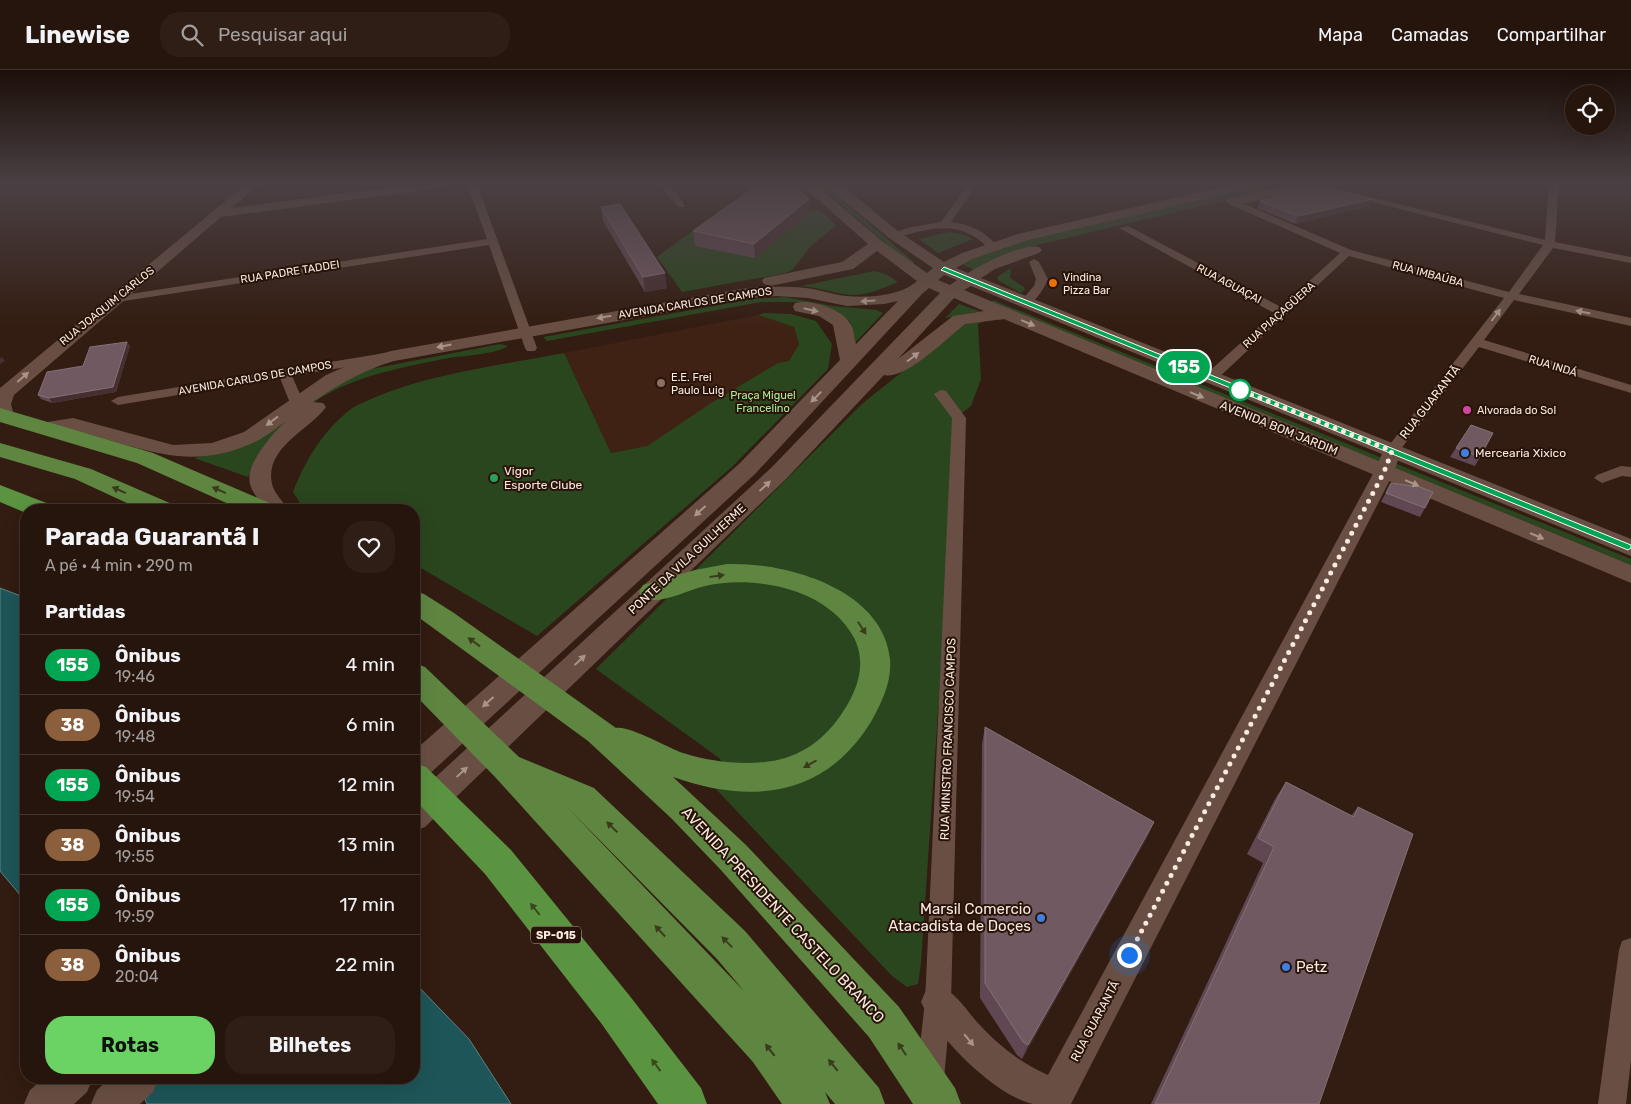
<!DOCTYPE html>
<html lang="pt">
<head>
<meta charset="utf-8">
<style>
	:root { --surface:#26150d; --page:#2e1e16; --text:#f1f3f6; --muted:#a49f9d; --line:#42342e; --accent:#6bd363 }
	body { margin:0; font-family:Rubik,sans-serif; background:var(--page); color:var(--text); height:100vh; display:flex; flex-direction:column; font-size:19px; white-space:nowrap }
	* { box-sizing:border-box; margin:0 }
	p { font-size:16px; color:var(--muted) }
	.icon { flex:none; width:28px; height:28px; fill:none; stroke:currentColor; stroke-width:2; stroke-linecap:round; stroke-linejoin:round }
	.map { position:relative; flex:1; overflow:hidden }
	.details { position:absolute; left:20px; top:434px; width:400px; height:580px; display:flex; flex-direction:column; background:var(--surface); border-radius:20px; box-shadow:0 5px 20px #0002,0 0 0 1px var(--line) }
	.details>* { flex:none }
	.badge { padding:0 10px; border-radius:16px; font-size:18px; line-height:32px }
	.fabs { position:absolute; left:1565px; top:15px; display:grid; gap:10px }
	.fabs a { display:grid; place-items:center; width:50px; height:50px; border-radius:50%; background:var(--surface); box-shadow:0 5px 20px #0002,0 0 0 1px var(--line); font-size:25px }
	.you { position:absolute; width:25px; height:25px; margin:-12px; border:4px solid #fff; border-radius:50%; background:#1a73e8; box-shadow:0 0 0 8px #1a73e833 }
	.map>.badge { position:absolute; translate:-50% -50%; box-shadow:0 0 0 2px #fff }
	h2 { padding:0 25px; font-size:19px; line-height:45px }
	.round { display:grid; place-items:center; flex:none; width:52px; height:52px; border-radius:20px; background:var(--page) }
	.summary { display:flex; align-items:center; justify-content:space-between; height:85px; padding:0 25px }
	h1 { font-size:24px; font-weight:700; line-height:38px }
	.primary-button { display:flex; gap:10px; margin-top:auto; padding:10px 25px }
	.primary-button a { flex:1; height:58px; border-radius:20px; background:var(--accent); color:#111; font-size:20px; font-weight:700; line-height:58px; text-align:center }
	.primary-button a+a { background:var(--page); color:var(--text) }
	ul { padding:0; list-style:none }
	li { display:flex; align-items:center; gap:15px; height:60px; padding:0 25px; border-top:1px solid var(--line) }
	li div { flex:1 }
	li b { display:block; font-size:19px }
	li em { font-style:normal }
	li .badge { min-width:55px; font-weight:700; text-align:center }
	header { display:flex; align-items:center; gap:30px; box-sizing:border-box; height:70px; padding:0 25px; background:var(--surface); border-bottom:1px solid var(--line) }
	header strong { font-size:24px }
	nav { display:flex; gap:28px; margin-inline-start:auto; font-size:18px }
	.search { width:350px; height:45px; background:var(--page); display:flex; align-items:center; gap:12px; box-sizing:border-box; padding:0 18px; border-radius:20px; color:var(--muted); font-size:19px }
	.map>svg:first-child { display:block }
	.built { fill:#3f2214 }
	.green { fill:#2a461e }
	.water { fill:#1e5558; stroke:#608281 }
	.lines { fill:none; stroke-linecap:round; stroke-linejoin:round }
	.minor { fill:#694f43; fill-rule:evenodd }
	.tertiary { fill:#694f43; fill-rule:evenodd }
	.secondary { fill:#694f43; fill-rule:evenodd }
	.trunk { fill:#5e8640; fill-rule:evenodd }
	.motorway { fill:#5b9440; fill-rule:evenodd }
	.wall { fill:#614752 }
	.shaded-wall { fill:#472f31 }
	.building { fill:#715961; stroke:#867076 }
	.oneway { fill:#aa958b }
	.oneway2 { fill:#3b3b1c }
	.oneway3 { fill:#3c471e }
	.line { fill:#00a651; stroke:#fff }
	.walk { stroke:#faeae2; stroke-width:5; stroke-dasharray:0 9 }
	.food-dot { fill:#e8710a; stroke:#281308; stroke-width:2 }
	.education-dot { fill:#8d6e63; stroke:#281308; stroke-width:2 }
	.stop-dot { fill:#fff; stroke:#00a651; stroke-width:2.5 }
	.hotel-dot { fill:#d1479c; stroke:#281308; stroke-width:2 }
	.shop-dot { fill:#3f7fe0; stroke:#281308; stroke-width:2 }
	.leisure-dot { fill:#2e9e5b; stroke:#281308; stroke-width:2 }
	.labels { text-anchor:middle; dominant-baseline:central; stroke-width:4; stroke-linejoin:round; paint-order:stroke }
	.far-street-label { font-size:11px; fill:#faeae2; stroke:#281308 }
	.far-poi-label { font-size:11px; fill:#faeae2; stroke:#281308; text-anchor:start }
	.far-park-label { font-size:11px; fill:#b0eb98; stroke:#281308 }
	.shield { fill:#281308; stroke:#bbaaa1; stroke-width:1 }
	.shield-label { font-size:11px; font-weight:bold; fill:#faeae2 }
	.street-label { font-size:12px; fill:#faeae2; stroke:#281308 }
	.poi-label { font-size:12px; fill:#faeae2; stroke:#281308; text-anchor:start }
	.near-poi-label { font-size:15px; fill:#faeae2; stroke:#281308; text-anchor:end }
	.near-street-label { font-size:15px; fill:#faeae2; stroke:#281308 }
</style>
</head>
<body>
<header>
<strong>Linewise</strong>
<div class="search"><svg class="icon" aria-label="search" viewBox="0 0 24 24"><circle cx="10" cy="10" r="6"/><path d="M15 15l6 6"/></svg>Pesquisar aqui</div>
<nav><a>Mapa</a><a>Camadas</a><a>Compartilhar</a></nav>
</header>
<div class="map">
<svg width="1631" height="1034" viewBox="0 0 1631 1034">
	<rect width="100%" height="100%" fill="#331c11"/>
	<!-- built -->
	<path class="built" d="M 758,245 L 794,257 L 799,274 L 789,291 L 778,293 L 711,333 L 647,376 L 611,383 L 564,283 Z"/>
	<!-- green -->
	<g class="green">
		<path d="M 817,114 L 823,114 L 915,193 L 910,194 Z"/>
		<path d="M 1258,115 L 1269,120 L 1037,175 L 1012,183 L 974,200 L 962,194 L 973,188 L 1028,169 Z"/>
		<path d="M 721,140 L 767,149 L 820,140 L 836,155 L 810,177 L 793,199 L 786,203 L 682,222 L 657,187 Z"/>
		<path d="M 949,162 L 962,164 L 973,169 L 938,183 L 919,169 Z"/>
		<path d="M 1011,198 L 1010,208 L 1024,217 L 1025,220 L 1021,223 L 999,211 L 997,207 Z"/>
		<path d="M 874,201 L 886,204 L 898,212 C 884,218 868,225 852,225 C 835,224 819,217 801,216 Z"/>
		<path d="M 785,227 L 833,236 L 877,240 L 883,243 L 853,275 L 850,252 L 843,246 L 802,232 L 761,232 L 547,271 L 543,267 L 752,229 Z"/>
		<path d="M 993,230 L 1631,489 L 1631,495 L 992,232 Z"/>
		<path d="M 959,234 L 1004,250 L 989,249 L 978,254 L 981,309 L 971,336 L 958,346 L 921,893 L 918,914 L 907,917 L 892,906 L 714,717 L 744,721 L 719,688 L 596,599 L 863,333 L 977,242 L 945,248 Z"/>
		<path d="M 765,243 L 791,244 L 816,251 L 832,274 L 828,299 L 733,396 L 537,566 L 414,494 L 414,440 L 314,440 L 300,433 L 293,422 C 306,389 322,362 351,339 C 356,335 365,332 371,329 C 427,304 502,295 564,283 L 611,383 L 647,376 L 711,333 L 778,293 L 789,291 L 799,274 L 794,257 L 758,245 Z"/>
		<path d="M 500,274 L 508,276 C 497,284 463,286 449,288 C 356,306 299,319 248,407 L 194,388 L 230,379 L 317,324 L 371,299 Z"/>
	</g>
	<!-- water -->
	<g class="water">
		<path d="M 0,518 L 26,528 L 26,832 L 0,801 Z"/>
		<path d="M 414,912 L 469,969 L 511,1034 L 147,1034 L 136,1008 L 414,1008 Z"/>
	</g>
	<g class="lines">
		<!-- minor -->
		<g class="minor">
			<path d="M 467,114 L 477,114 L 537,278 L 535,281 L 527,281 L 525,278 L 489,175 L 117,232 L 111,229 L 117,226 L 487,169 Z"/>
			<path d="M 659,114 L 668,114 L 684,133 L 684,137 L 678,137 Z"/>
			<path d="M 968,114 L 977,114 L 951,152 C 970,154 983,161 996,174 L 996,178 L 988,178 C 959,148 930,159 894,168 L 889,165 L 907,158 L 941,152 Z"/>
			<path d="M 1549,114 L 1559,114 L 1555,172 L 1631,187 L 1631,193 L 1553,178 L 1519,224 L 1631,248 L 1631,256 L 1514,230 L 1484,270 L 1631,315 L 1631,323 L 1479,277 L 1397,384 L 1392,385 L 1385,381 L 1387,378 L 1504,228 L 1349,186 L 1215,311 L 1205,311 L 1203,308 L 1205,305 L 1274,243 L 1119,158 L 1128,156 L 1281,237 L 1340,183 L 1229,134 L 1229,130 L 1235,130 L 1351,180 L 1509,222 L 1543,175 L 1344,125 L 1349,122 L 1545,170 Z"/>
			<path d="M 1034,189 L 1039,192 L 1048,209 C 1044,219 1035,233 1025,237 L 1019,233 L 1034,216 L 1036,209 L 1029,192 Z"/>
			<path d="M 385,283 L 391,287 L 390,290 L 292,306 L 304,333 L 297,337 L 290,333 L 280,308 L 118,335 L 111,331 L 118,327 Z"/>
			<path d="M 941,320 L 946,321 L 966,348 L 951,932 L 944,1009 L 940,1019 L 930,1023 L 920,1019 L 916,1009 L 925,932 L 952,348 L 934,324 Z"/>
			<path d="M 1621,396 L 1631,397 L 1631,407 L 1622,406 L 1602,413 L 1594,408 L 1597,405 Z"/>
			<path d="M 1631,868 L 1631,990 L 1626,1034 L 1598,1034 L 1619,880 L 1622,871 Z"/>
		</g>
		<!-- tertiary -->
		<g class="tertiary">
			<path d="M 246,114 L 259,114 L 232,138 L 415,114 L 446,114 L 440,118 L 221,147 L 14,325 L 11,334 L 14,346 L 11,350 L 0,350 L 0,318 Z"/>
			<path d="M 1392,375 L 1399,377 L 1401,381 L 1394,402 L 1071,1034 C 1059,1034 1044,1034 1033,1034 C 995,1026 936,966 921,932 L 926,920 L 938,915 C 955,922 965,938 977,952 C 997,974 1020,993 1048,1005 L 1374,402 L 1385,377 Z"/>
		</g>
		<!-- secondary -->
		<g class="secondary">
			<path d="M 801,114 L 815,114 L 882,171 L 927,203 L 933,198 L 889,168 L 833,122 L 831,119 L 833,116 L 843,116 L 899,162 L 944,192 L 962,183 L 1018,164 L 1235,114 L 1257,114 L 1251,118 L 1028,170 L 972,189 L 956,198 L 968,203 C 982,194 1023,173 1039,177 L 1042,180 L 1039,183 L 995,199 L 981,208 L 1631,469 L 1631,486 L 971,216 L 964,220 L 1631,495 L 1631,513 L 1004,249 L 965,254 C 948,267 905,311 884,305 L 787,408 L 425,757 L 414,761 L 414,727 L 771,398 L 940,223 L 929,218 L 922,224 L 755,404 L 425,708 L 414,712 L 414,681 L 739,394 L 840,290 L 833,255 L 819,246 L 795,241 L 793,237 L 795,233 C 811,229 843,239 851,255 C 854,260 854,268 856,274 L 898,231 L 884,234 L 847,236 L 808,228 L 776,226 L 747,228 L 394,291 C 364,300 339,314 313,332 L 323,333 L 326,337 C 310,360 264,377 272,414 C 274,423 284,433 289,440 L 266,440 C 262,433 254,425 251,417 C 242,397 272,364 286,351 C 277,357 267,366 257,371 C 188,404 143,377 75,361 C 64,358 52,364 41,361 L 38,357 L 41,353 L 73,348 L 173,375 L 212,373 L 244,362 L 326,305 L 365,288 L 391,281 L 747,218 C 767,217 785,216 805,218 C 819,219 833,225 847,226 C 868,228 901,226 917,211 L 877,181 L 853,199 L 770,216 L 764,214 L 762,211 L 764,208 L 842,192 L 868,174 ZM 944,205 L 957,210 L 950,215 L 938,210 ZM 954,228 L 984,241 L 953,246 L 898,289 Z"/>
			<path d="M 1294,114 L 1317,114 L 1315,117 L 1233,136 L 1226,132 L 1228,129 Z"/>
			<path d="M 44,1008 L 93,1008 L 87,1022 L 74,1034 L 24,1034 L 30,1020 Z"/>
			<path d="M 110,1008 L 159,1008 L 153,1022 L 140,1034 L 91,1034 L 97,1020 Z"/>
		</g>
		<!-- trunk -->
		<g class="trunk">
			<path d="M 0,338 L 153,383 L 272,434 L 276,440 L 242,440 L 137,393 L 0,352 Z"/>
			<path d="M 0,373 L 91,399 L 172,434 L 176,440 L 142,440 L 75,409 L 0,387 Z"/>
			<path d="M 727,494 C 786,492 883,519 890,589 C 892,611 882,632 872,650 C 826,727 752,735 673,707 L 746,775 L 899,937 L 955,1018 L 961,1034 L 913,1034 L 869,967 L 720,799 L 671,748 L 588,671 L 414,544 L 414,521 L 424,524 L 454,543 L 616,658 C 629,655 668,678 683,683 C 709,691 737,695 765,692 C 794,689 816,676 835,653 C 854,629 870,596 853,566 C 826,518 755,505 705,516 C 685,521 663,534 643,529 L 639,522 L 643,515 L 695,500 Z"/>
			<path d="M 414,593 L 425,597 L 519,687 L 594,718 L 745,861 L 879,1018 L 885,1034 L 835,1034 L 825,1022 L 830,1034 L 782,1034 L 753,992 L 495,707 L 414,624 ZM 567,737 L 717,889 L 744,921 Z"/>
		</g>
		<!-- motorway -->
		<g class="motorway">
			<path d="M 0,415 L 49,434 L 53,440 L 26,440 L 26,443 L 0,432 Z"/>
			<path d="M 414,693 L 426,697 L 511,780 L 629,925 L 701,1018 L 707,1034 L 658,1034 L 601,953 L 485,804 L 414,729 Z"/>
		</g>
	</g>
	<!-- wall -->
	<g class="wall">
		<path d="M 809,129 L 809,143 L 755,188 L 695,176 L 693,161 Z"/>
		<path d="M 1260,131 L 1370,136 L 1295,154 L 1258,138 Z"/>
		<path d="M 601,137 L 667,218 L 645,222 L 603,151 Z"/>
		<path d="M 127,272 L 130,276 L 116,322 L 52,333 L 41,329 L 38,325 L 83,296 Z"/>
		<path d="M 1456,378 L 1480,387 L 1475,396 L 1450,387 Z"/>
		<path d="M 1391,413 L 1425,438 L 1420,447 L 1381,432 Z"/>
		<path d="M 985,657 L 1154,752 L 1146,769 L 1022,989 L 1017,985 L 980,928 L 982,674 Z"/>
		<path d="M 1286,712 L 1351,746 L 1358,737 L 1319,1034 L 1151,1034 L 1263,793 L 1247,784 L 1275,729 Z"/>
	</g>
	<!-- shaded-wall -->
	<g class="shaded-wall">
		<path d="M 809,129 L 809,143 L 755,188 L 754,174 Z"/>
		<path d="M 1374,129 L 1370,136 L 1295,154 L 1298,146 Z"/>
		<path d="M 665,203 L 667,218 L 645,222 L 643,207 Z"/>
		<path d="M 127,272 L 130,276 L 116,322 L 52,333 L 49,328 Z"/>
		<path d="M 2,287 L 5,291 L 0,294 L 0,288 Z"/>
		<path d="M 1154,752 L 1146,769 L 1022,989 L 1028,975 Z"/>
	</g>
	<!-- building -->
	<g class="building">
		<path d="M 759,114 L 793,114 L 809,129 L 754,174 L 693,161 Z"/>
		<path d="M 1319,116 L 1374,129 L 1298,146 L 1260,131 Z"/>
		<path d="M 620,134 L 665,203 L 643,207 L 601,137 Z"/>
		<path d="M 127,272 L 113,317 L 49,328 L 38,325 L 47,302 L 83,296 L 90,277 Z"/>
		<path d="M 1471,355 L 1493,363 L 1480,387 L 1456,378 Z"/>
		<path d="M 1391,413 L 1420,417 L 1433,422 L 1425,438 L 1386,423 Z"/>
		<path d="M 985,657 L 1154,752 L 1028,975 L 1023,972 L 985,913 Z"/>
		<path d="M 1286,712 L 1354,747 L 1358,737 L 1413,764 L 1319,1034 L 1155,1034 L 1274,777 L 1258,768 Z"/>
	</g>
	<!-- one-way arrows -->
	<defs><path id="oneway-solid" d="M-6-.8H1V-3.2L6.5 0L1 3.2V.8H-6Z" transform="scale(1.25)"/></defs>
	<g class="oneway">
		<use href="#oneway-solid" transform="translate(868 231) rotate(176)"/>
		<use href="#oneway-solid" transform="translate(811 240) rotate(13)"/>
		<use href="#oneway-solid" transform="translate(1583 242) rotate(-168)"/>
		<use href="#oneway-solid" transform="translate(1496 245) rotate(-53)"/>
		<use href="#oneway-solid" transform="translate(604 247) rotate(170)"/>
		<use href="#oneway-solid" transform="translate(1028 253) rotate(23)"/>
		<use href="#oneway-solid" transform="translate(444 276) rotate(169)"/>
		<use href="#oneway-solid" transform="translate(913 287) rotate(-37)"/>
		<use href="#oneway-solid" transform="translate(23 307) rotate(-41)"/>
		<use href="#oneway-solid" transform="translate(1197 325) rotate(22)"/>
		<use href="#oneway-solid" transform="translate(816 327) rotate(134)"/>
		<use href="#oneway-solid" transform="translate(272 351) rotate(143)"/>
		<use href="#oneway-solid" transform="translate(1412 413) rotate(23)"/>
		<use href="#oneway-solid" transform="translate(765 416) rotate(-43)"/>
		<use href="#oneway-solid" transform="translate(700 441) rotate(138)"/>
		<use href="#oneway-solid" transform="translate(1537 466) rotate(23)"/>
		<use href="#oneway-solid" transform="translate(580 590) rotate(-43)"/>
		<use href="#oneway-solid" transform="translate(488 632) rotate(138)"/>
		<use href="#oneway-solid" transform="translate(462 702) rotate(-43)"/>
		<use href="#oneway-solid" transform="translate(969 970) rotate(50)"/>
	</g>
	<g class="oneway2">
		<use href="#oneway-solid" transform="translate(119 420) rotate(-156)"/>
		<use href="#oneway-solid" transform="translate(219 420) rotate(-156)"/>
		<use href="#oneway-solid" transform="translate(717 506) rotate(-8)"/>
		<use href="#oneway-solid" transform="translate(862 558) rotate(57)"/>
		<use href="#oneway-solid" transform="translate(474 572) rotate(-144)"/>
		<use href="#oneway-solid" transform="translate(810 694) rotate(151)"/>
		<use href="#oneway-solid" transform="translate(612 757) rotate(-135)"/>
		<use href="#oneway-solid" transform="translate(660 861) rotate(-133)"/>
		<use href="#oneway-solid" transform="translate(727 872) rotate(-134)"/>
		<use href="#oneway-solid" transform="translate(902 979) rotate(-124)"/>
		<use href="#oneway-solid" transform="translate(770 980) rotate(-128)"/>
		<use href="#oneway-solid" transform="translate(833 995) rotate(-129)"/>
	</g>
	<g class="oneway3">
		<use href="#oneway-solid" transform="translate(535 839) rotate(-129)"/>
		<use href="#oneway-solid" transform="translate(656 995) rotate(-126)"/>
	</g>
	<!-- sky -->
	<linearGradient id="sky" x2="0" y2="1"><stop stop-color="#1c0f09"/><stop offset="0.44" stop-color="#4a4043"/><stop offset="1" stop-color="#4a4043" stop-opacity="0"/></linearGradient>
	<rect width="1631" height="258" fill="url(#sky)"/>
	<!-- line -->
	<path class="line" d="M 944,197 L 1631,475 L 1631,478 L 1628,480 L 941,200 Z"/>
	<g class="lines">
		<!-- walk -->
		<path class="walk" d="M 1129,885 L 1384,402 L 1392,381 L 1240,320"/>
	</g>
	<!-- markers -->
	<circle class="food-dot" cx="1053" cy="213" r="5"/>
	<circle class="education-dot" cx="661" cy="313" r="5"/>
	<circle class="stop-dot" cx="1240" cy="320" r="10"/>
	<circle class="hotel-dot" cx="1467" cy="340" r="5"/>
	<g class="shop-dot">
		<circle cx="1465" cy="383" r="5"/>
		<circle cx="1041" cy="848" r="5"/>
		<circle cx="1286" cy="897" r="5"/>
	</g>
	<circle class="leisure-dot" cx="494" cy="408" r="5"/>
	<g class="labels">
		<!-- far-street labels -->
		<g class="far-street-label">
			<text transform="translate(290 202) rotate(-9)">RUA PADRE TADDEI</text>
			<text transform="translate(1428 204) rotate(15)">RUA IMBAÚBA</text>
			<text transform="translate(1229 214) rotate(28)">RUA AGUAÇAI</text>
			<text transform="translate(695 233) rotate(-9)">AVENIDA CARLOS DE CAMPOS</text>
			<text transform="translate(107 236) rotate(-39)">RUA JOAQUIM CARLOS</text>
			<text transform="translate(1279 245) rotate(-42)">RUA PIAÇAGÜERA</text>
			<text transform="translate(1553 296) rotate(17)">RUA INDÁ</text>
			<text transform="translate(255 308) rotate(-10)">AVENIDA CARLOS DE CAMPOS</text>
		</g>
		<!-- far-poi labels -->
		<g class="far-poi-label">
			<text x="1063" y="207">Vindina<tspan x="1063" dy="13">Pizza Bar</tspan></text>
			<text x="671" y="307">E.E. Frei<tspan x="671" dy="13">Paulo Luig</tspan></text>
			<text x="1477" y="340">Alvorada do Sol</text>
		</g>
		<!-- far-park labels -->
		<g class="far-park-label">
			<text x="763" y="325">Praça Miguel<tspan x="763" dy="13">Francelino</tspan></text>
		</g>
		<!-- shield labels -->
		<rect class="shield" x="531" y="856.5" width="50" height="17" rx="4"/>
		<g class="shield-label">
			<text x="556" y="865">SP-015</text>
		</g>
		<!-- street labels -->
		<g class="street-label">
			<text transform="translate(1430 332) rotate(-52)">RUA GUARANTÃ</text>
			<text transform="translate(1279 358) rotate(22)">AVENIDA BOM JARDIM</text>
			<text transform="translate(687 489) rotate(-43)">PONTE DA VILA GUILHERME</text>
			<text transform="translate(948 669) rotate(-88)">RUA MINISTRO FRANCISCO CAMPOS</text>
			<text transform="translate(1095 951) rotate(-62)">RUA GUARANTÃ</text>
		</g>
		<!-- poi labels -->
		<g class="poi-label">
			<text x="1475" y="383">Mercearia Xixico</text>
			<text x="504" y="401">Vigor<tspan x="504" dy="14">Esporte Clube</tspan></text>
		</g>
		<!-- near-poi labels -->
		<g class="near-poi-label">
			<text x="1031" y="839">Marsil Comercio<tspan x="1031" dy="17">Atacadista de Doçes</tspan></text>
			<text x="1296" y="897" text-anchor="start">Petz</text>
		</g>
		<!-- near-street labels -->
		<g class="near-street-label">
			<text transform="translate(783 845) rotate(47)">AVENIDA PRESIDENTE CASTELO BRANCO</text>
		</g>
	</g>
</svg>
<div class="fabs">
<a><svg class="icon" aria-label="locate" viewBox="0 0 24 24"><circle cx="12" cy="12" r="6"/><path d="M12 2v4M12 18v4M2 12h4M18 12h4"/></svg></a>
</div>
<div class="you" style="left:1129px;top:885px"></div>
<b class="badge" style="left:1184px;top:297px;background:#00a651;color:#fff">155</b>
<section class="details">
<div class="summary"><div><h1>Parada Guarantã I</h1><p>A pé · 4 min · 290 m</p></div><a class="round"><svg class="icon" aria-label="heart" viewBox="0 0 24 24"><path d="M12 20l-8-8c-3-5 5-10 8-4 3-6 11-1 8 4z"/></svg></a></div>
<h2>Partidas</h2>
<ul>
<li><span class="badge" style="background:#00a651;color:#fff">155</span><div><b>Ônibus</b><p>19:46</p></div><em>4 min</em></li>
<li><span class="badge" style="background:#8b5e3c;color:#fff">38</span><div><b>Ônibus</b><p>19:48</p></div><em>6 min</em></li>
<li><span class="badge" style="background:#00a651;color:#fff">155</span><div><b>Ônibus</b><p>19:54</p></div><em>12 min</em></li>
<li><span class="badge" style="background:#8b5e3c;color:#fff">38</span><div><b>Ônibus</b><p>19:55</p></div><em>13 min</em></li>
<li><span class="badge" style="background:#00a651;color:#fff">155</span><div><b>Ônibus</b><p>19:59</p></div><em>17 min</em></li>
<li><span class="badge" style="background:#8b5e3c;color:#fff">38</span><div><b>Ônibus</b><p>20:04</p></div><em>22 min</em></li>
</ul>
<div class="primary-button"><a>Rotas</a><a>Bilhetes</a></div>
</section>
</div>
</body>
</html>
